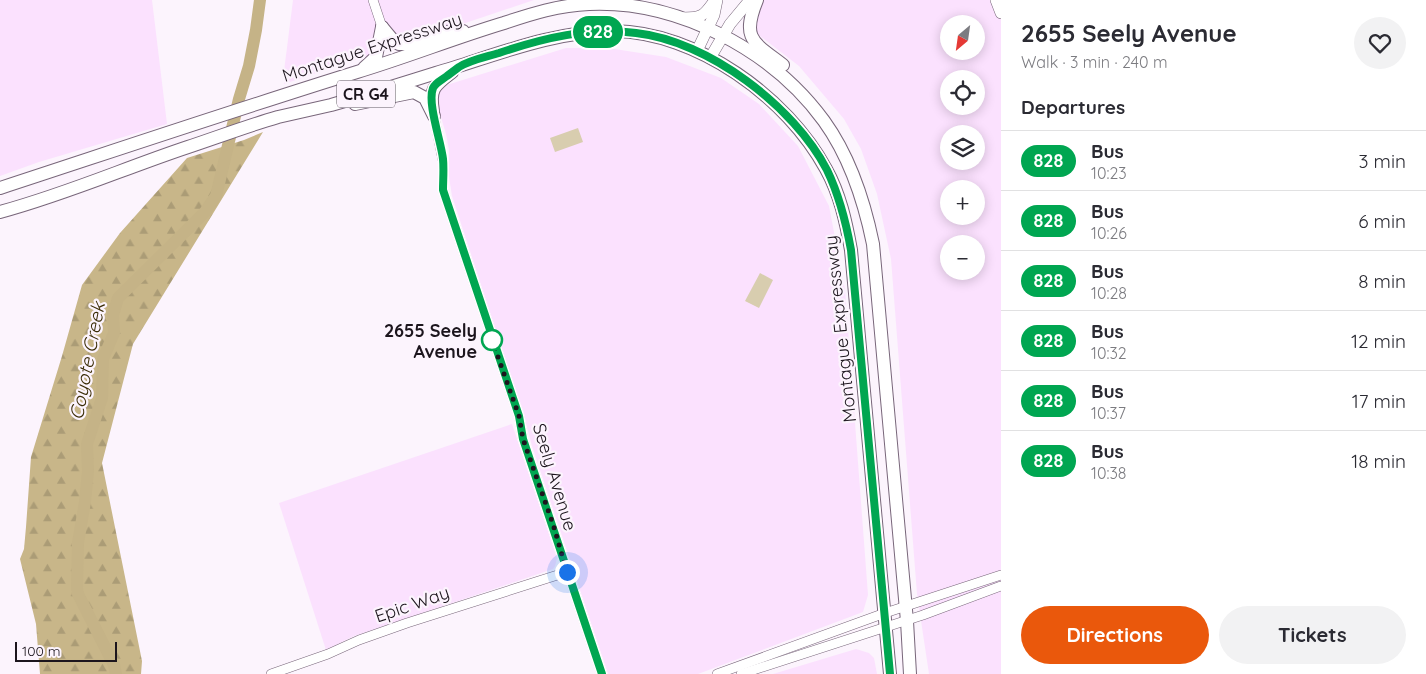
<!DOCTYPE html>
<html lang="en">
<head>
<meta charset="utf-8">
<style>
	:root { --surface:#fff; --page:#f2f2f3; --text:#2b2b33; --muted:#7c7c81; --line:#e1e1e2; --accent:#ea580c }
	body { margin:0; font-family:Quicksand,sans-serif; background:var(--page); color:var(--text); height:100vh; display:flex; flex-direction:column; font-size:19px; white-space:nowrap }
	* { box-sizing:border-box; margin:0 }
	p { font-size:16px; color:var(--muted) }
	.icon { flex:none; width:28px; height:28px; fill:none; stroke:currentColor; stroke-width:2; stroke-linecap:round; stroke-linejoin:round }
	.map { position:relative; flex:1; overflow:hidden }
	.panel { display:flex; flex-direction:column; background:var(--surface); width:425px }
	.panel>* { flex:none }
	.badge { padding:0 10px; border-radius:16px; font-size:18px; line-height:32px }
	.needle { width:32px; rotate:209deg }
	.controls { position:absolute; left:940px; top:15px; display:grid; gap:10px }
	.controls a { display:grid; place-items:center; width:45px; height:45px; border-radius:50%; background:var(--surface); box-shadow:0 2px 12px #0003; font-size:25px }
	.scale { position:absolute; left:15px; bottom:12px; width:102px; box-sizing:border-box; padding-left:5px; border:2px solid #1c151d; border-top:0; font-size:14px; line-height:18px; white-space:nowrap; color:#1c151d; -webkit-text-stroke:4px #fcf4fd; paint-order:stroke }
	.you { position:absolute; width:25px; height:25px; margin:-12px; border:4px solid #fff; border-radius:50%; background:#1a73e8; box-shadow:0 0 0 8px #1a73e833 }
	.map>.badge { position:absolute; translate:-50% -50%; box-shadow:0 0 0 2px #fff }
	h2 { padding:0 20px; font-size:19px; line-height:45px }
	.round { display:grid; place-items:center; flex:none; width:52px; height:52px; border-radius:26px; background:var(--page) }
	.head { display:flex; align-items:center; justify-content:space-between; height:85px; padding:0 20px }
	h1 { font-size:24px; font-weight:700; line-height:38px }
	.cta { display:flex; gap:10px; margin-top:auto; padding:10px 20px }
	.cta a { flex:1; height:58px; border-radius:30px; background:var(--accent); color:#fff; font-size:20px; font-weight:700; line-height:58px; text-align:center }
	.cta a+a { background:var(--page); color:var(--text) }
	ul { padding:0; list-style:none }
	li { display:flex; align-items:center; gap:15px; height:60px; padding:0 20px; border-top:1px solid var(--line) }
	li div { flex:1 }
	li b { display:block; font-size:19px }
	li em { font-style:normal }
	li .badge { min-width:55px; font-weight:700; text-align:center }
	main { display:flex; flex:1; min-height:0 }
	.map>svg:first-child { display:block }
	.built { fill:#fbe1fe; fill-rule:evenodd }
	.forest { fill:url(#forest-firs) }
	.garden { fill:#d8cdaf }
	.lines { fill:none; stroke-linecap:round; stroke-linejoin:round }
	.river { stroke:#c5b387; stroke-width:12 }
	.minor-casing { stroke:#78667a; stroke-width:10 }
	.major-casing { stroke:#78667a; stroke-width:12 }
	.highway-casing { stroke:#78667a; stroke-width:14 }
	.minor { stroke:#fff; stroke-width:9 }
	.major { stroke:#fff; stroke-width:11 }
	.highway { stroke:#fff; stroke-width:12 }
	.line-casing { stroke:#fff; stroke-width:11 }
	.line { stroke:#00a651; stroke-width:8 }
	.walk { stroke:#1c151d; stroke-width:5; stroke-dasharray:0 9 }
	.stop-dot { fill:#fff; stroke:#00a651; stroke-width:2.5 }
	.labels { text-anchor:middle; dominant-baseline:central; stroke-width:4.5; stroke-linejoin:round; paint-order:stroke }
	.shield { fill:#fcf4fd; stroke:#5f5860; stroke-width:1 }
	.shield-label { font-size:16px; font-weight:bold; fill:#1c151d }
	.street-label { font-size:18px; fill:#1c151d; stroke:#fcf4fd }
	.stop-label { font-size:18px; font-weight:bold; fill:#1c151d; stroke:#fcf4fd; text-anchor:end }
	.water-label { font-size:19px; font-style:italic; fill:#3b2d07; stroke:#fcf4fd }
</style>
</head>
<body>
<main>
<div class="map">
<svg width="1001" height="674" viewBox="0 0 1001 674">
	<defs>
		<pattern id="forest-firs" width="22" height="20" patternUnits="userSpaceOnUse" patternTransform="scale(1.25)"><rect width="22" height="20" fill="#c8b689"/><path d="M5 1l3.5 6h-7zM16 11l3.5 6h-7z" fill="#ab9c76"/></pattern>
	</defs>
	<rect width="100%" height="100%" fill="#fcf4fd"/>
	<!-- built -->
	<g class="built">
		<path d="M 0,0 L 152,0 L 167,124 L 39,162 L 0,176 Z"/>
		<path d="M 293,0 L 534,0 L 284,84 L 284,71 Z"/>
		<path d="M 763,0 L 1001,0 L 1001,674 L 929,674 L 917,594 L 891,259 L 877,194 L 861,149 L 844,119 L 799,66 L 756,33 L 754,14 ZM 949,24 L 976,24 L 976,51 L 949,51 ZM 949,79 L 976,79 L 976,106 L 949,106 ZM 949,134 L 976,134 L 976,161 L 949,161 ZM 949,189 L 976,189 L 976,216 L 949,216 ZM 949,244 L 976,244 L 976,271 L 949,271 Z"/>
		<path d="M 566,48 L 608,48 L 666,57 L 721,78 L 759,104 L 798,146 L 829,206 L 845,290 L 868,595 L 863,612 L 698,674 L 608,674 L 532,446 L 525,420 L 452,196 L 449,177 L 449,150 L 446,134 L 437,104 L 437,88 Z"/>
		<path d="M 512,424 L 557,558 L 555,566 L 553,569 L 354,636 L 326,650 L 279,503 Z"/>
		<path d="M 856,649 L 869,653 L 874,658 L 877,674 L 773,674 Z"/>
	</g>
	<!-- forest -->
	<path class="forest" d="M 263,132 L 133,344 L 102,463 L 142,661 L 141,674 L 40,674 L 36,624 L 20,559 L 24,549 L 26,527 L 31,457 L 62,356 L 82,285 L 120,233 L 187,158 L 244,140 Z"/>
	<!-- garden -->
	<g class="garden">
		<path d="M 578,128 L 583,142 L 555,152 L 550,138 Z"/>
		<path d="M 760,273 L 773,280 L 759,308 L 745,301 Z"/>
	</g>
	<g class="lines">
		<!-- river -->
		<path class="river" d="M 116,674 L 114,665 L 78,594 L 77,588 L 78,543 L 85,502 L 88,471 L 87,444 L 102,398 L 103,359 L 114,333 L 113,315 L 118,298 L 205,212 L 216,196 L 239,99 L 249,66 L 256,30 L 260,0"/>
		<!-- minor casing -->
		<g class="minor-casing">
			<g id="minor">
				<path d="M 373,0 L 382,27"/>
				<path d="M 434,116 L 443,161 L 443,190 L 519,416 L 523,439 L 602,674"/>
				<path d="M 271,674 L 328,654 L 359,640 L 407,623 L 567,572"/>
				<path d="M 717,674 L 885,613 L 1001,575"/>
				<path d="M 741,674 L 923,615 L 1001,586"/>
			</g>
		</g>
		<!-- major casing -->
		<g class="major-casing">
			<g id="major">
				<path d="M 996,0 L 1001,13"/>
				<path d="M 683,18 C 702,18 704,16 715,0"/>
				<path d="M 697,51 L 714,15 L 717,0"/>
				<path d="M 710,58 L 730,24 L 750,0"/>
			</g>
		</g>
		<!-- highway casing -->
		<g class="highway-casing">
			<g id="highway">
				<path d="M 757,0 C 741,39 753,42 783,65"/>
				<path d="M 382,27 L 392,39 L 399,44 L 409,44 L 445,32 L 463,31"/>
				<path d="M 364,68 L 376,57 L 382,27"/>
				<path d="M 355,104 L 414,92 L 425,98 L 434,116"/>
				<path d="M 433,111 C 429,88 435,85 452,72"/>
				<path d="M 0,188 C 119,149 238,109 357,72 C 407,57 454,38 504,23 C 531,14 559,5 589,4 C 678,0 772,50 824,121 C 850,157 864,200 873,244 L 907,621 L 910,674"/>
				<path d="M 0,212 C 64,195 125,168 188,147 C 218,137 247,126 278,117 C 295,113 313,109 331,105 C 366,95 401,84 436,73 C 494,56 551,31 614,31 C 697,32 787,97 826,169 C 840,194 846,222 851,250 L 890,674"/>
			</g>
		</g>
		<!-- minor -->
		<use href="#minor" class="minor"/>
		<!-- major -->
		<use href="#major" class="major"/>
		<!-- highway -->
		<use href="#highway" class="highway"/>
	</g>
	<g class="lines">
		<!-- line casing -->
		<g class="line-casing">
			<path id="line" d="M 602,674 L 523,439 L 519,416 L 443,190 C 443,180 444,169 443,159 C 441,141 427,103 433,88 C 436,82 442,80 447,76 C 451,73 455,70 459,67 C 470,60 486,57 499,53 C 543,38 589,27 636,33 C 708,41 794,106 827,170 C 839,195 846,222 851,250 L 890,674"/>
		</g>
		<!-- line -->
		<use href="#line" class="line"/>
		<!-- walk -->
		<path class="walk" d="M 492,340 L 519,416 L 523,439 L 553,524 L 567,572"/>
	</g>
	<!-- markers -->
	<circle class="stop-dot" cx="492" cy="340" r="10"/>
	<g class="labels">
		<!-- shield labels -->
		<rect class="shield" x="337" y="80.5" width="58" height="27" rx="4"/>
		<g class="shield-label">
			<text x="366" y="94">CR G4</text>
		</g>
		<!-- street labels -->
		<g class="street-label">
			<text transform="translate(372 47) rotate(-18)">Montague Expressway</text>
			<text transform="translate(840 329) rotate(-96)">Montague Expressway</text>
			<text transform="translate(555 477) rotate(73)">Seely Avenue</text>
			<text transform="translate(412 604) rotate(-19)">Epic Way</text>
		</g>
		<!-- stop labels -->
		<g class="stop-label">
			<text x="477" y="330">2655 Seely<tspan x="477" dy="21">Avenue</tspan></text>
		</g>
		<!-- water labels -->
		<g class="water-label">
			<text transform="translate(87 361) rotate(-79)">Coyote Creek</text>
		</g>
	</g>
</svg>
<div class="controls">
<a><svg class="needle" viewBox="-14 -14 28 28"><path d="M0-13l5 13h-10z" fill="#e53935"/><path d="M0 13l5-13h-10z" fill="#7c7c81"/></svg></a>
<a><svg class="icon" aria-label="locate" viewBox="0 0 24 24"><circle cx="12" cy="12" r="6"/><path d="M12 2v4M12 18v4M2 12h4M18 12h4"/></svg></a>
<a><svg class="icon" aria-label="layers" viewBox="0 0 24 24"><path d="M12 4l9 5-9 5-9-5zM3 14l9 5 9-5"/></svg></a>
<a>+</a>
<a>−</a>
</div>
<div class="scale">100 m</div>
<div class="you" style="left:567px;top:572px"></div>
<b class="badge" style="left:598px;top:32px;background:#00a651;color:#fff">828</b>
</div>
<section class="panel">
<div class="head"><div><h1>2655 Seely Avenue</h1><p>Walk · 3 min · 240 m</p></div><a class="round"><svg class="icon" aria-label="heart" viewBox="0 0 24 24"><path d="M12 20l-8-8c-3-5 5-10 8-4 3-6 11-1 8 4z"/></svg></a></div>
<h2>Departures</h2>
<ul>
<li><span class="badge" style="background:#00a651;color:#fff">828</span><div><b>Bus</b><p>10:23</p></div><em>3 min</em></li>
<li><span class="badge" style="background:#00a651;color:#fff">828</span><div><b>Bus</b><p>10:26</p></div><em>6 min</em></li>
<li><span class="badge" style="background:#00a651;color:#fff">828</span><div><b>Bus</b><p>10:28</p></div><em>8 min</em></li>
<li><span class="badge" style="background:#00a651;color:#fff">828</span><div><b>Bus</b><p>10:32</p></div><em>12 min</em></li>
<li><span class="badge" style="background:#00a651;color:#fff">828</span><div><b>Bus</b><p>10:37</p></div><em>17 min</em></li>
<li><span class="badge" style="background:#00a651;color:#fff">828</span><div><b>Bus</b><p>10:38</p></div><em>18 min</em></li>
</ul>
<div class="cta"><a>Directions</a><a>Tickets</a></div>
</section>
</main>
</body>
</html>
